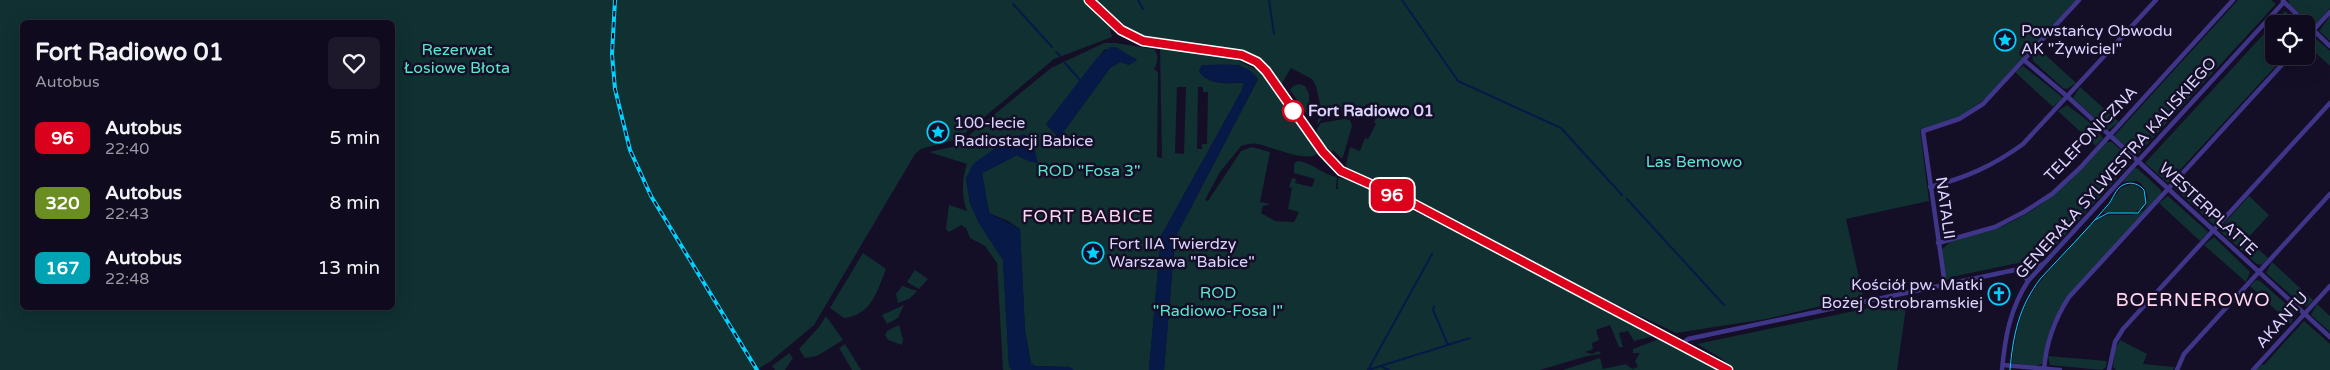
<!DOCTYPE html>
<html lang="pl">
<head>
<meta charset="utf-8">
<style>
	:root { --surface:#0f0a1d; --page:#1d182a; --text:#f1f3f6; --muted:#9b9aa4; --line:#2f2b3b }
	body { margin:0; font-family:"Varela Round",sans-serif; background:var(--page); color:var(--text); height:100vh; display:flex; flex-direction:column; font-size:19px; white-space:nowrap }
	* { box-sizing:border-box; margin:0 }
	p { font-size:16px; color:var(--muted) }
	.icon { flex:none; width:28px; height:28px; fill:none; stroke:currentColor; stroke-width:2; stroke-linecap:round; stroke-linejoin:round }
	.map { position:relative; flex:1; overflow:hidden }
	.details { position:absolute; left:20px; top:20px; width:375px; height:290px; display:flex; flex-direction:column; background:var(--surface); border-radius:8px; box-shadow:0 5px 20px #0002,0 0 0 1px var(--line) }
	.details>* { flex:none }
	.badge { padding:0 10px; border-radius:8px; font-size:18px; line-height:32px }
	.controls { position:absolute; left:2265px; top:15px; display:grid; gap:10px }
	.controls a { display:grid; place-items:center; width:50px; height:50px; border-radius:8px; background:var(--surface); box-shadow:0 5px 20px #0002,0 0 0 1px var(--line); font-size:25px }
	.map>.badge { position:absolute; translate:-50% -50%; box-shadow:0 0 0 2px #fff }
	.round { display:grid; place-items:center; flex:none; width:52px; height:52px; border-radius:8px; background:var(--page) }
	.head { display:flex; align-items:center; justify-content:space-between; height:85px; padding:0 15px }
	h1 { font-size:24px; font-weight:800; line-height:38px }
	ul { padding:0; list-style:none }
	li { display:flex; align-items:center; gap:15px; height:65px; padding:0 15px }
	li div { flex:1 }
	li b { display:block; font-size:19px }
	li em { font-style:normal }
	li .badge { min-width:55px; font-weight:700; text-align:center }
	.map>svg:first-child { display:block }
	.green { fill:#103032; fill-rule:evenodd }
	.water { fill:#071947 }
	.lines { fill:none; stroke-linecap:round; stroke-linejoin:round }
	.stream { stroke:#071947; stroke-width:2 }
	.minor { stroke:#403689; stroke-width:4.5 }
	.secondary { stroke:#7a6bff; stroke-width:6 }
	.tram { stroke:#00d1ff; stroke-width:1 }
	.rail-casing { stroke:#00d1ff; stroke-width:4 }
	.rail { stroke:#140e27; stroke-width:2; stroke-dasharray:5.5; stroke-linecap:butt }
	.line-casing { stroke:#fff; stroke-width:11 }
	.line { stroke:#db001b; stroke-width:8 }
	.stop-dot { fill:#fff; stroke:#db001b; stroke-width:2.5 }
	.labels { text-anchor:middle; dominant-baseline:central; stroke-width:5; stroke-linejoin:round; paint-order:stroke }
	.poi-label { font-size:16px; fill:#dcd4ff; stroke:#140e27; text-anchor:start }
	.park-label { font-size:16px; fill:#58e7ce; stroke:#140e27 }
	.stop-label { font-size:16px; font-weight:bold; fill:#dcd4ff; stroke:#140e27; text-anchor:start }
	.street-label { font-size:16px; fill:#dcd4ff; stroke:#140e27 }
	.neighbourhood-label { font-size:18px; letter-spacing:1px; fill:#ffd6ed; stroke:#140e27 }
	.quarter-label { font-size:19px; letter-spacing:1px; fill:#ffd6ed; stroke:#140e27 }
</style>
</head>
<body>
<div class="map">
<svg width="2330" height="370" viewBox="0 0 2330 370">
	<rect width="100%" height="100%" fill="#140e27"/>
	<!-- green -->
	<g class="green">
		<path d="M 0,0 L 1084,0 L 1109,25 L 1112,37 L 1054,59 L 958,139 L 921,149 L 915,154 L 814,325 L 771,361 L 758,369 L 736,333 L 733,333 L 755,370 L 0,370 ZM 22,22 L 392,22 L 392,308 L 22,308 Z"/>
		<path d="M 1092,0 L 2076,0 L 1988,97 L 1957,118 L 1920,130 L 1929,201 L 1846,219 L 1863,296 L 1766,319 L 1676,333 L 1557,276 L 1556,273 L 1547,271 L 1404,197 L 1347,170 L 1346,165 L 1350,147 L 1360,151 L 1365,138 L 1368,139 L 1376,124 L 1374,122 L 1379,113 L 1367,104 L 1358,112 L 1329,109 L 1317,125 L 1321,109 L 1316,86 L 1312,79 L 1291,68 L 1281,85 L 1260,58 L 1246,52 L 1162,42 L 1152,38 L 1148,40 L 1131,32 Z"/>
		<path d="M 2238,0 L 2271,0 L 2276,4 L 2138,154 L 2135,155 L 2114,136 Z"/>
		<path d="M 2288,0 L 2330,0 L 2330,8 L 2314,26 L 2290,5 Z"/>
		<path d="M 2285,11 L 2299,24 L 2274,24 L 2274,56 L 2285,56 L 2168,183 L 2145,163 Z"/>
		<path d="M 2330,16 L 2330,41 L 2319,31 Z"/>
		<path d="M 2311,37 L 2314,37 L 2330,51 L 2330,66 L 2306,44 Z"/>
		<path d="M 1104,43 L 1115,43 L 1154,49 C 1159,56 1158,62 1154,69 L 1158,72 L 1157,157 L 1162,158 L 1160,48 L 1228,56 L 1262,72 L 1319,152 C 1310,165 1271,146 1257,144 C 1252,143 1247,144 1241,146 L 1220,172 L 1205,200 L 1208,201 L 1241,151 L 1252,147 L 1270,152 L 1260,202 L 1271,204 L 1263,206 L 1261,213 L 1275,221 L 1294,222 L 1299,212 L 1288,209 L 1292,188 L 1289,187 L 1292,178 L 1296,179 L 1295,183 L 1312,187 L 1315,179 L 1294,173 L 1294,164 L 1297,161 C 1313,162 1322,175 1337,177 L 1336,189 L 1338,189 L 1338,178 L 1352,180 L 1531,269 L 1654,336 L 1634,341 L 1628,331 L 1619,333 L 1623,347 L 1619,347 L 1610,325 L 1596,330 L 1599,340 L 1592,343 L 1593,349 L 1585,352 L 1592,354 L 1599,351 L 1601,354 L 1587,356 L 1540,370 L 1164,370 L 1175,238 L 1258,79 L 1239,65 L 1202,65 L 1199,71 C 1208,86 1229,83 1244,83 L 1241,92 L 1161,236 L 1149,370 L 1074,370 L 1069,367 L 1035,366 L 1031,364 L 1025,331 L 1020,229 L 1008,221 L 989,213 L 982,173 L 1017,155 L 1028,161 L 1037,163 L 1033,143 L 966,178 L 970,203 L 979,223 L 1003,260 L 1009,366 L 1012,370 L 1003,370 L 997,263 L 985,246 L 970,238 L 966,228 L 961,225 L 949,232 L 946,229 L 949,205 L 967,211 C 961,195 962,179 967,164 L 929,152 L 956,146 L 1051,68 ZM 1105,49 L 1137,59 L 1129,65 L 1120,62 L 1110,68 L 1059,138 L 1046,124 ZM 1177,87 L 1186,87 L 1184,154 L 1175,153 ZM 1198,87 L 1203,87 L 1203,92 L 1208,92 L 1207,144 L 1202,144 L 1202,149 L 1197,149 Z"/>
		<path d="M 2038,48 L 2076,83 L 2067,89 L 2063,88 L 2033,61 L 2032,55 Z"/>
		<path d="M 2023,66 L 2061,96 L 2062,99 L 2053,107 L 2015,72 Z"/>
		<path d="M 1299,84 L 1305,86 L 1309,94 L 1309,102 L 1311,102 L 1313,113 L 1309,117 L 1290,90 L 1293,86 Z"/>
		<path d="M 2080,87 L 2119,122 L 2108,130 L 2073,98 Z"/>
		<path d="M 2067,105 L 2088,121 L 2103,138 L 2096,146 L 2058,111 Z"/>
		<path d="M 1344,119 L 1350,120 L 1352,126 L 1343,157 L 1341,158 L 1333,150 L 1331,153 L 1338,160 L 1336,162 L 1312,132 L 1312,129 L 1317,137 L 1317,129 L 1321,123 Z"/>
		<path d="M 2106,142 L 2112,142 L 2130,158 L 2129,165 L 2048,254 L 2042,258 L 1951,277 L 1951,279 L 1946,280 L 1940,250 C 1945,248 1946,245 1949,243 C 1962,236 1983,234 1998,228 C 2043,209 2075,179 2106,142 Z"/>
		<path d="M 2135,168 L 2138,169 L 2161,190 L 2161,195 L 2068,297 L 2052,324 L 2042,364 L 2035,366 L 2012,363 C 2019,305 2029,292 2068,250 C 2078,238 2087,225 2101,218 C 2115,210 2132,221 2145,209 C 2150,198 2148,188 2137,181 L 2122,182 Z"/>
		<path d="M 2181,179 L 2222,217 L 2214,225 L 2174,188 Z"/>
		<path d="M 2132,184 C 2144,188 2148,197 2143,208 L 2133,213 L 2103,213 L 2121,188 Z"/>
		<path d="M 2168,196 L 2208,232 L 2200,241 L 2159,203 Z"/>
		<path d="M 2249,196 L 2269,215 L 2247,239 L 2268,258 L 2262,265 L 2257,264 L 2220,231 L 2221,227 Z"/>
		<path d="M 2214,237 L 2250,272 L 2246,282 L 2204,245 Z"/>
		<path d="M 863,253 L 886,269 C 877,291 872,315 844,318 L 830,308 Z"/>
		<path d="M 2272,262 L 2313,300 L 2307,306 L 2303,306 L 2266,273 Z"/>
		<path d="M 915,270 L 928,279 L 919,289 L 907,282 Z"/>
		<path d="M 2256,280 L 2260,281 L 2295,312 L 2291,324 L 2250,286 Z"/>
		<path d="M 902,286 L 917,291 L 909,299 L 898,303 L 896,294 Z"/>
		<path d="M 1907,300 L 1897,370 L 1735,370 L 1721,358 L 1697,344 Z"/>
		<path d="M 2317,304 L 2330,316 L 2330,332 L 2311,315 Z"/>
		<path d="M 904,305 L 898,318 L 887,324 L 882,315 Z"/>
		<path d="M 826,316 L 843,340 L 817,356 L 805,358 L 799,349 L 819,327 Z"/>
		<path d="M 2304,321 L 2330,344 L 2330,370 L 2256,370 L 2262,364 L 2264,365 Z"/>
		<path d="M 899,325 L 903,339 L 902,345 L 888,340 L 885,335 L 887,331 Z"/>
		<path d="M 1659,339 L 1718,370 L 1563,370 L 1600,358 L 1603,369 L 1626,364 L 1632,369 L 1638,367 L 1635,361 L 1640,353 L 1633,353 L 1633,349 Z"/>
		<path d="M 2120,340 L 2147,354 L 2143,364 L 2174,367 L 2173,370 L 2116,370 L 2113,367 L 2115,350 Z"/>
		<path d="M 845,344 L 861,370 L 852,370 L 839,348 Z"/>
		<path d="M 789,353 L 793,358 L 785,370 L 775,370 L 772,366 Z"/>
		<path d="M 2048,356 L 2107,361 L 2106,367 L 2102,370 L 2050,365 Z"/>
	</g>
	<!-- water -->
	<g class="water">
		<path d="M 1110,47 L 1116,47 L 1137,60 L 1129,65 L 1120,62 L 1110,68 L 1059,138 L 1046,124 L 1096,59 Z"/>
		<path d="M 1202,65 C 1222,65 1246,60 1258,79 L 1175,238 L 1164,370 L 1149,370 L 1161,236 L 1241,92 L 1244,83 C 1229,82 1208,86 1199,71 Z"/>
		<path d="M 1024,134 L 1033,143 L 1038,163 L 1028,161 L 1017,155 L 982,173 L 989,213 L 1020,229 L 1025,331 L 1031,363 L 1035,366 L 1069,367 L 1074,370 L 1012,370 L 1009,366 L 1003,260 L 979,223 L 970,203 L 966,178 L 973,164 L 1007,140 Z"/>
	</g>
	<g class="lines">
		<!-- stream -->
		<g class="stream">
			<path d="M 1138,0 L 1143,9"/>
			<path d="M 1269,0 L 1274,34"/>
			<path d="M 1402,0 L 1458,81 L 1561,128 L 1622,195"/>
			<path d="M 1013,4 L 1052,47"/>
			<path d="M 1056,52 L 1060,56"/>
			<path d="M 1065,63 L 1080,80"/>
			<path d="M 1627,199 L 1724,305"/>
			<path d="M 1434,306 L 1433,310 L 1448,345"/>
			<path d="M 1382,367 L 1389,370"/>
			<path d="M 1368,370 L 1432,254"/>
			<path d="M 1368,370 L 1470,338"/>
		</g>
		<!-- minor -->
		<g class="minor">
			<path d="M 2283,1 L 2330,46"/>
			<path d="M 2306,38 L 2330,12"/>
			<path d="M 2024,60 L 2068,97 L 2330,337"/>
			<path d="M 1930,187 C 1965,178 1993,166 2023,144 L 2156,0"/>
			<path d="M 1938,243 L 1995,227 L 2024,212 L 2052,194 L 2080,168 L 2233,0"/>
			<path d="M 2017,270 L 2022,272 L 2028,281"/>
			<path d="M 1945,285 L 1923,131 L 1959,119 L 1983,104 L 2079,0"/>
			<path d="M 1682,344 L 1688,339 L 2043,264"/>
			<path d="M 2003,365 L 2060,370"/>
			<path d="M 2002,370 C 2005,337 2010,309 2028,281 L 2284,2"/>
			<path d="M 2044,370 C 2046,342 2054,320 2069,297 L 2290,56"/>
			<path d="M 2109,370 L 2115,342 L 2123,329 L 2330,103"/>
			<path d="M 2177,370 L 2184,354 L 2330,194"/>
			<path d="M 2253,370 L 2330,286"/>
		</g>
		<!-- secondary -->
		<path class="secondary" d="M 1089,0 L 1121,30 L 1143,41 L 1242,55 L 1253,60 L 1266,71 L 1323,152 L 1341,171 L 1427,211 L 1728,370"/>
		<!-- tram -->
		<path class="tram" d="M 2010,370 C 2013,335 2019,306 2041,278 C 2063,254 2086,231 2107,206 C 2113,200 2115,189 2123,185 C 2131,181 2139,184 2144,190 L 2146,203 L 2138,213 L 2108,213 L 2095,220"/>
		<!-- rail casing -->
		<g class="rail-casing">
			<path id="rail" d="M 615,0 L 612,54 L 615,89 L 630,150 L 651,196 L 757,370"/>
		</g>
		<!-- rail -->
		<use href="#rail" class="rail"/>
	</g>
	<g class="lines">
		<!-- line casing -->
		<g class="line-casing">
			<path id="line" d="M 1089,0 L 1121,30 L 1143,41 L 1242,55 L 1257,62 L 1266,71 L 1323,152 L 1341,171 L 1410,202 L 1728,370"/>
		</g>
		<!-- line -->
		<use href="#line" class="line"/>
	</g>
	<!-- icons -->
	<defs>
		<g id="sight-ring" transform="scale(1.125)"><circle r="9.5" fill="#140e27" stroke="#00d1ff" stroke-width="1.5"/><path d="M0-6L1.8-2.2L6-1.7L2.9 1.2L3.7 5.4L0 3.3L-3.7 5.4L-2.9 1.2L-6-1.7L-1.8-2.2Z" fill="#00d1ff"/></g>
		<g id="church-ring" transform="scale(1.125)"><circle r="9.5" fill="#140e27" stroke="#00d1ff" stroke-width="1.5"/><path d="M-1.2-6h2.4v3.5h3.3v2.4h-3.3V6h-2.4V-.1h-3.3v-2.4h3.3Z" fill="#00d1ff"/></g>
	</defs>
	<g fill-rule="evenodd">
		<use href="#sight-ring" x="2005" y="40"/>
		<use href="#sight-ring" x="938" y="132"/>
		<use href="#sight-ring" x="1093" y="253"/>
		<use href="#church-ring" x="1999" y="294"/>
	</g>
	<!-- markers -->
	<circle class="stop-dot" cx="1293" cy="111" r="10"/>
	<g class="labels">
		<!-- poi labels -->
		<g class="poi-label">
			<text x="2021" y="31">Powstańcy Obwodu<tspan x="2021" dy="18">AK "Żywiciel"</tspan></text>
			<text x="954" y="123">100-lecie<tspan x="954" dy="18">Radiostacji Babice</tspan></text>
			<text x="1109" y="244">Fort IIA Twierdzy<tspan x="1109" dy="18">Warszawa "Babice"</tspan></text>
			<text x="1983" y="285" text-anchor="end">Kościół pw. Matki<tspan x="1983" dy="18">Bożej Ostrobramskiej</tspan></text>
		</g>
		<!-- park labels -->
		<g class="park-label">
			<text x="457" y="50">Rezerwat<tspan x="457" dy="18">Łosiowe Błota</tspan></text>
			<text x="1694" y="162">Las Bemowo</text>
			<text x="1089" y="171">ROD "Fosa 3"</text>
			<text x="1218" y="293">ROD<tspan x="1218" dy="18">"Radiowo-Fosa I"</tspan></text>
		</g>
		<!-- stop labels -->
		<g class="stop-label">
			<text x="1308" y="111">Fort Radiowo 01</text>
		</g>
		<!-- street labels -->
		<g class="street-label">
			<text transform="translate(2091 134) rotate(-46)">TELEFONICZNA</text>
			<text transform="translate(2116 168) rotate(-48)">GENERAŁA SYLWESTRA KALISKIEGO</text>
			<text transform="translate(1945 208) rotate(82)">NATALII</text>
			<text transform="translate(2208 209) rotate(43)">WESTERPLATTE</text>
			<text transform="translate(2282 320) rotate(-48)">AKANTU</text>
		</g>
		<!-- neighbourhood labels -->
		<g class="neighbourhood-label">
			<text x="1088" y="216">FORT BABICE</text>
		</g>
		<!-- quarter labels -->
		<g class="quarter-label">
			<text x="2193" y="300">BOERNEROWO</text>
		</g>
	</g>
</svg>
<div class="controls">
<a><svg class="icon" aria-label="locate" viewBox="0 0 24 24"><circle cx="12" cy="12" r="6"/><path d="M12 2v4M12 18v4M2 12h4M18 12h4"/></svg></a>
</div>
<b class="badge" style="left:1392px;top:195px;background:#db001b;color:#fff">96</b>
<section class="details">
<div class="head"><div><h1>Fort Radiowo 01</h1><p>Autobus</p></div><a class="round"><svg class="icon" aria-label="heart" viewBox="0 0 24 24"><path d="M12 20l-8-8c-3-5 5-10 8-4 3-6 11-1 8 4z"/></svg></a></div>
<ul>
<li><span class="badge" style="background:#db001b;color:#fff">96</span><div><b>Autobus</b><p>22:40</p></div><em>5 min</em></li>
<li><span class="badge" style="background:#6b8e23;color:#fff">320</span><div><b>Autobus</b><p>22:43</p></div><em>8 min</em></li>
<li><span class="badge" style="background:#00a3b4;color:#fff">167</span><div><b>Autobus</b><p>22:48</p></div><em>13 min</em></li>
</ul>
</section>
</div>
</body>
</html>
